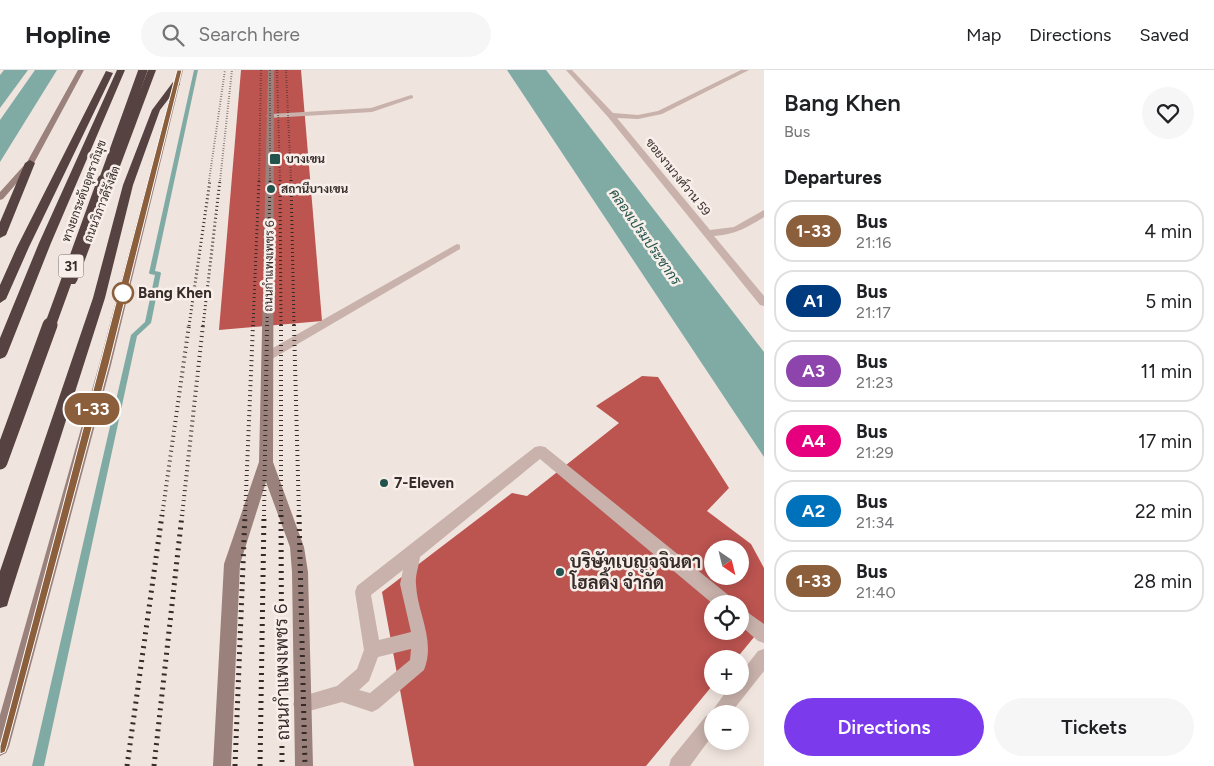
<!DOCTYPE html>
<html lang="en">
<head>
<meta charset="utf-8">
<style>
	:root { --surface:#fff; --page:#f6f6f6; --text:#202124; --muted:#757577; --line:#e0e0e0; --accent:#7c3aed }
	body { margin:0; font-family:Figtree,Sarabun,sans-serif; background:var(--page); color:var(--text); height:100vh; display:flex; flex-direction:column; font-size:19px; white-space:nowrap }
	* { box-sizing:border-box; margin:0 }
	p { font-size:16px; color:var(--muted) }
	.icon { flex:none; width:28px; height:28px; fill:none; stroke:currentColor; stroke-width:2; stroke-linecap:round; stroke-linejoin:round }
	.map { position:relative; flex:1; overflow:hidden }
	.panel { display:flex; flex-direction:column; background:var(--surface); width:450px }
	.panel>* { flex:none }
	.badge { padding:0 10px; border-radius:16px; font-size:18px; line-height:32px }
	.needle { width:32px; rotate:145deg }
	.controls { position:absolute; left:704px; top:470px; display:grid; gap:10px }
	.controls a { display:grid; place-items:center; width:45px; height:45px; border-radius:50%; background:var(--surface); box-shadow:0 2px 12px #0003; font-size:25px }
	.map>.badge { position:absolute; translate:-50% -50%; box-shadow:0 0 0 2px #fff }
	h2 { padding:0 20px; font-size:19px; line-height:45px }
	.round { display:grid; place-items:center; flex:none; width:52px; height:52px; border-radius:26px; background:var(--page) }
	.overview { display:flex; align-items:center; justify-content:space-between; height:85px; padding:0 20px }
	h1 { font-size:24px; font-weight:600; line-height:38px }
	.action { display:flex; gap:10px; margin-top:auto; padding:10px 20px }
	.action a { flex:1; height:58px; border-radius:30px; background:var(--accent); color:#fff; font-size:20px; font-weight:600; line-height:58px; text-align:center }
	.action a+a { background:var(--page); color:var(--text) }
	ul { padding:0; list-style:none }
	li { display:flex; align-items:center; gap:15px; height:62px; margin:0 10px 8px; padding:0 10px; border:2px solid var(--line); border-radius:20px }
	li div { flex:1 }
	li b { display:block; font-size:19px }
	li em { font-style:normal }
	li .badge { min-width:55px; font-weight:700; text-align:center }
	header { display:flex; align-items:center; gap:30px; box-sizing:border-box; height:70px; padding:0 25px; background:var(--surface); border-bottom:1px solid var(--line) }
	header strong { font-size:24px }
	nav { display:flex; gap:28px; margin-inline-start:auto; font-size:18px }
	.search { width:350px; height:45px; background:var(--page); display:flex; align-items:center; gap:12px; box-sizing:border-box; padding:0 18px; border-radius:28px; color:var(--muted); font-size:19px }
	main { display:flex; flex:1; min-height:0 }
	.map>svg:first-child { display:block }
	.water { fill:#7faba4 }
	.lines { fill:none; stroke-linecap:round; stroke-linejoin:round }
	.stream { fill:#7faba4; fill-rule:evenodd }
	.building { fill:#bc5450; fill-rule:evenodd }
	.lane { fill:#c8b2ab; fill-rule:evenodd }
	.street { fill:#c8b2ab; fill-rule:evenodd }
	.secondary { fill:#9b817c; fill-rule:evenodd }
	.highway { fill:#564341; fill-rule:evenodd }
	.rail-far3 { stroke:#362b29; stroke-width:2; stroke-dasharray:0.5 2; stroke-linecap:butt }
	.rail-far2 { stroke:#362b29; stroke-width:3; stroke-dasharray:1 3; stroke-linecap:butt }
	.rail-far1 { stroke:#362b29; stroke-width:4; stroke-dasharray:1 4; stroke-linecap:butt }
	.rail { stroke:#362b29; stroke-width:5; stroke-dasharray:2 5; stroke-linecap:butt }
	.highway-bridge-far2 { stroke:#564341; stroke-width:9 }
	.highway-bridge-far1 { stroke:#564341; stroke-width:11 }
	.highway-bridge { stroke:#564341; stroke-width:15 }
	.line { fill:#8b5e3c; stroke:#fff }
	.poi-dot { fill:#22544d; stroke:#f8efea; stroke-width:2 }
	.stop-dot { fill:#fff; stroke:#8b5e3c; stroke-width:2.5 }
	.labels { text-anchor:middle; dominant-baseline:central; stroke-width:5; stroke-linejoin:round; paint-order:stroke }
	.far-poi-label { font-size:12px; font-weight:bold; fill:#362b29; stroke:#f8efea; text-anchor:start }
	.far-street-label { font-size:12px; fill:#362b29; stroke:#f8efea }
	.far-water-label { font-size:14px; font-style:italic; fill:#22544d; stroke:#f8efea }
	.shield { fill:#f8efea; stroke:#706663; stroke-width:1 }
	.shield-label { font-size:14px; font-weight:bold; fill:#362b29 }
	.stop-label { font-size:15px; font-weight:bold; fill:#362b29; stroke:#f8efea; text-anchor:start }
	.poi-label { font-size:15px; font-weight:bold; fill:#362b29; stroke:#f8efea; text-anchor:start }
	.near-poi-label { font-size:18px; font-weight:bold; fill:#362b29; stroke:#f8efea; text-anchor:start }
	.near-street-label { font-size:18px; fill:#362b29; stroke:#f8efea }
</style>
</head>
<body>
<header>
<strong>Hopline</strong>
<div class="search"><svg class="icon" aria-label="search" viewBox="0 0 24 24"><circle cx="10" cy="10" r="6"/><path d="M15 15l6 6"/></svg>Search here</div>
<nav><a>Map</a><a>Directions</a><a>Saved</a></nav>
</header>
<main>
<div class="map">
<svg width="764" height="696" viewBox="0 0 764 696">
	<rect width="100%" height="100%" fill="#f0e4de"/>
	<!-- water -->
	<g class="water">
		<path d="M 4,0 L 28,0 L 0,38 L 0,5 Z"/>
		<path d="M 35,0 L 57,0 L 0,92 L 0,50 Z"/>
		<path d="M 507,0 L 546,0 L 764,282 L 764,387 Z"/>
	</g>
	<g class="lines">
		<!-- stream -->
		<path class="stream" d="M 194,0 L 198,0 L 155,201 L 160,202 L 161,203 L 151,253 L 137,266 L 44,696 L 32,696 L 131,265 L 145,252 L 155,205 L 150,204 L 149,203 Z"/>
	</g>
	<!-- building -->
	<g class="building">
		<path d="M 241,0 L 301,0 L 322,251 L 219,260 Z"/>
		<path d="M 642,306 L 658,307 L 729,418 L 707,441 L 751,474 L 764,498 L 764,555 L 736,589 L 712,589 L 712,616 L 646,696 L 414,696 L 382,522 L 512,423 L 527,426 L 619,353 L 596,336 ZM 712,479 L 740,479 L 740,506 L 712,506 ZM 712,534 L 740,534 L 740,561 L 712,561 Z"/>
	</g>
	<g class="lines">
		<!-- lane -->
		<g class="lane">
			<path d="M 540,376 L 545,377 L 732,528 L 734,534 L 713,534 L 540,389 L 420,487 C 419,495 415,506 416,514 C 417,543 436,570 424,600 L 378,639 L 372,642 L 342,632 L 302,643 L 296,640 L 293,634 L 296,628 L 337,616 L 357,599 L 364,580 L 355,522 L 357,516 L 535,377 ZM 403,500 L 400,514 L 411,562 L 379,570 L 371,525 ZM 411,579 L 410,590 L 370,623 L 359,620 L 369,611 L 378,587 Z"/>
			<path d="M 740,537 L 764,554 L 764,573 L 758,571 L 740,555 Z"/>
			<path d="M 764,579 L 764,601 L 730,644 L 712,644 L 712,666 L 690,696 L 669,696 L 671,689 L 706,646 L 710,644 L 730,616 L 740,616 L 740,604 L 758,581 Z"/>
		</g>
		<!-- street -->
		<g class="street">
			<path d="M 566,0 L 572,0 L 613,43 L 638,45 L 658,41 L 741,0 L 749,0 L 662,44 L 638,49 L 617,48 L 710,160 L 734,157 L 764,140 L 764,147 C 748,157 734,165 714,166 L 764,226 L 764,236 L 760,235 L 608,47 Z"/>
			<path d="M 411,25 L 413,26 L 413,28 L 372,42 L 270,48 L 266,46 L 270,44 L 371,38 Z"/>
			<path d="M 457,174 L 460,175 L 460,179 L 272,289 L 264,289 L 262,286 L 264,283 Z"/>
		</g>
		<!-- secondary -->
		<g class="secondary">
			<path d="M 78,0 L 84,0 L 34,93 L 3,129 L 0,130 L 0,122 L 27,92 Z"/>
			<path d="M 177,0 L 183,0 L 111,295 L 9,677 L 6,683 L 0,686 L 0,645 L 99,295 Z"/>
			<path d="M 268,0 L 274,0 L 273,392 L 304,477 L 308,502 L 313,696 L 295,696 L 292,502 L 290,477 L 266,412 L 240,494 L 231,696 L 213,696 L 224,494 L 259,392 Z"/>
		</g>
		<!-- highway -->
		<g class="highway">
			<path d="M 117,0 L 125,0 L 51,173 L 7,284 L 5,287 L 0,289 L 0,268 L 39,173 Z"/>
			<path d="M 148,0 L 156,0 L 77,211 L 75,214 L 67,214 L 65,211 Z"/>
			<path d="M 106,1 L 113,3 L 29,177 L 6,229 L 0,233 L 0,215 L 17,177 Z"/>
			<path d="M 173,12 L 180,14 L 160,40 L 133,115 L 105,228 L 9,529 L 7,536 L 0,538 L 0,501 L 93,228 L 123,115 L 152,40 Z"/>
			<path d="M 30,90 L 35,93 L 6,165 L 0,168 L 0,152 L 25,93 Z"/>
		</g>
		<!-- rail-far3 -->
		<g class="rail-far3">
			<path d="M 277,0 L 280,111"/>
			<path d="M 286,0 L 291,111"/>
			<path d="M 209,111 L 225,0"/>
			<path d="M 220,111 L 232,0"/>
			<path d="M 259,111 L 261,0"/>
			<path d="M 270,111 L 270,0"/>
		</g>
		<!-- rail-far2 -->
		<g class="rail-far2">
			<path d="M 280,110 L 281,256"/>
			<path d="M 291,110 L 294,256"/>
			<path d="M 189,256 L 210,110"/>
			<path d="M 203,256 L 220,110"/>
			<path d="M 253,256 L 259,110"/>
			<path d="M 267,256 L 270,110"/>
		</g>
		<!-- rail-far1 -->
		<g class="rail-far1">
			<path d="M 281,255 L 281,446"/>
			<path d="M 294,255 L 299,446"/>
			<path d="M 162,446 L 189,255"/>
			<path d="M 182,446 L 203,255"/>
			<path d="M 245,446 L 253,255"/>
			<path d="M 264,446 L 267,255"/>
		</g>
		<!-- rail -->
		<g class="rail">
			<path d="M 281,445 L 282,696"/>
			<path d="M 299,445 L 305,696"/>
			<path d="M 127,696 L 162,445"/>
			<path d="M 154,696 L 182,445"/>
			<path d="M 235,696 L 245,445"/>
			<path d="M 260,696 L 264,445"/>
		</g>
		<!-- highway-bridge-far2 -->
		<path class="highway-bridge-far2" d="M 103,111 L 143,0"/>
		<!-- highway-bridge-far1 -->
		<path class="highway-bridge-far1" d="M 50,256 L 103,110"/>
		<!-- highway-bridge -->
		<path class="highway-bridge" d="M 0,392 L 50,255"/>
	</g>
	<!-- line -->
	<path class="line" d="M 177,0 L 182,0 L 109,294 L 7,676 L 5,682 L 0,684 L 0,676 L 100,294 Z"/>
	<!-- markers -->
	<g class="poi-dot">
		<rect x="269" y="83" width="12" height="12" rx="2.5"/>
		<circle cx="271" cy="119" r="5"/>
		<circle cx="384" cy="413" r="5"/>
		<circle cx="560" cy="502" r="5"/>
	</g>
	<circle class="stop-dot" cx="123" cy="223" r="10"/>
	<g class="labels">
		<!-- far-poi labels -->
		<g class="far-poi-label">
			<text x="286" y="89">บางเขน</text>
			<text x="281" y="119">สถานีบางเขน</text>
		</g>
		<!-- far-street labels -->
		<g class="far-street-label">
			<text transform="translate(678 107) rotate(51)">ซอยงามวงศ์วาน 59</text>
			<text transform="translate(84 121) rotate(-70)">ทางยกระดับอุตราภิมุข</text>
			<text transform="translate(102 134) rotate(-69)">ถนนวิภาวดีรังสิต</text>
			<text transform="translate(269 196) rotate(-89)">ถนนกำแพงเพชร 6</text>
		</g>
		<!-- far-water labels -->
		<g class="far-water-label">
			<text transform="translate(645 167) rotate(55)">คลองเปรมประชากร</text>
		</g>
		<!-- shield labels -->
		<rect class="shield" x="58.5" y="184.5" width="25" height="23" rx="4"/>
		<g class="shield-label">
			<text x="71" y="196">31</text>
		</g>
		<!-- stop labels -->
		<g class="stop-label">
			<text x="138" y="223">Bang Khen</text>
		</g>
		<!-- poi labels -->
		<g class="poi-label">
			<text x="394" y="413">7-Eleven</text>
		</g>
		<!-- near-poi labels -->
		<g class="near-poi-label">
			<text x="570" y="492">บริษัทเบญจจินดา<tspan x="570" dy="21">โฮลดิ้ง จำกัด</tspan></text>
		</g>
		<!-- near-street labels -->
		<g class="near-street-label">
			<text transform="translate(282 602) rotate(-91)">ถนนกำแพงเพชร 6</text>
		</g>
	</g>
</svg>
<div class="controls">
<a><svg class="needle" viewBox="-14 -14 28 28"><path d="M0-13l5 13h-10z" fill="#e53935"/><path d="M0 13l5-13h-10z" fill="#757577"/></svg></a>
<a><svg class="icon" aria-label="locate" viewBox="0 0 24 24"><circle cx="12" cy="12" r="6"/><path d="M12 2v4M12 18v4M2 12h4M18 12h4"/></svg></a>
<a>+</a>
<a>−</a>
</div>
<b class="badge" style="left:92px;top:339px;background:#8b5e3c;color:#fff">1-33</b>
</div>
<section class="panel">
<div class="overview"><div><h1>Bang Khen</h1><p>Bus</p></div><a class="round"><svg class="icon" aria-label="heart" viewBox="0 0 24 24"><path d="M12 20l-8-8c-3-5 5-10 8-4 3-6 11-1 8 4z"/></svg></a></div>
<h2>Departures</h2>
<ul>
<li><span class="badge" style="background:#8b5e3c;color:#fff">1-33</span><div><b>Bus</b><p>21:16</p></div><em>4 min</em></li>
<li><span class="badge" style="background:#003b80;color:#fff">A1</span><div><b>Bus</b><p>21:17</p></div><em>5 min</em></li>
<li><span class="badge" style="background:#8e44ad;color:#fff">A3</span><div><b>Bus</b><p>21:23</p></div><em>11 min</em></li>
<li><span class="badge" style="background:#e6007e;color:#fff">A4</span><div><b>Bus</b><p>21:29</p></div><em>17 min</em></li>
<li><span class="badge" style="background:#0072bc;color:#fff">A2</span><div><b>Bus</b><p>21:34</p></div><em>22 min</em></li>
<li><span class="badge" style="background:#8b5e3c;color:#fff">1-33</span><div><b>Bus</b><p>21:40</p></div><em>28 min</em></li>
</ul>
<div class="action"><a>Directions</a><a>Tickets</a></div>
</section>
</main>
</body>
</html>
